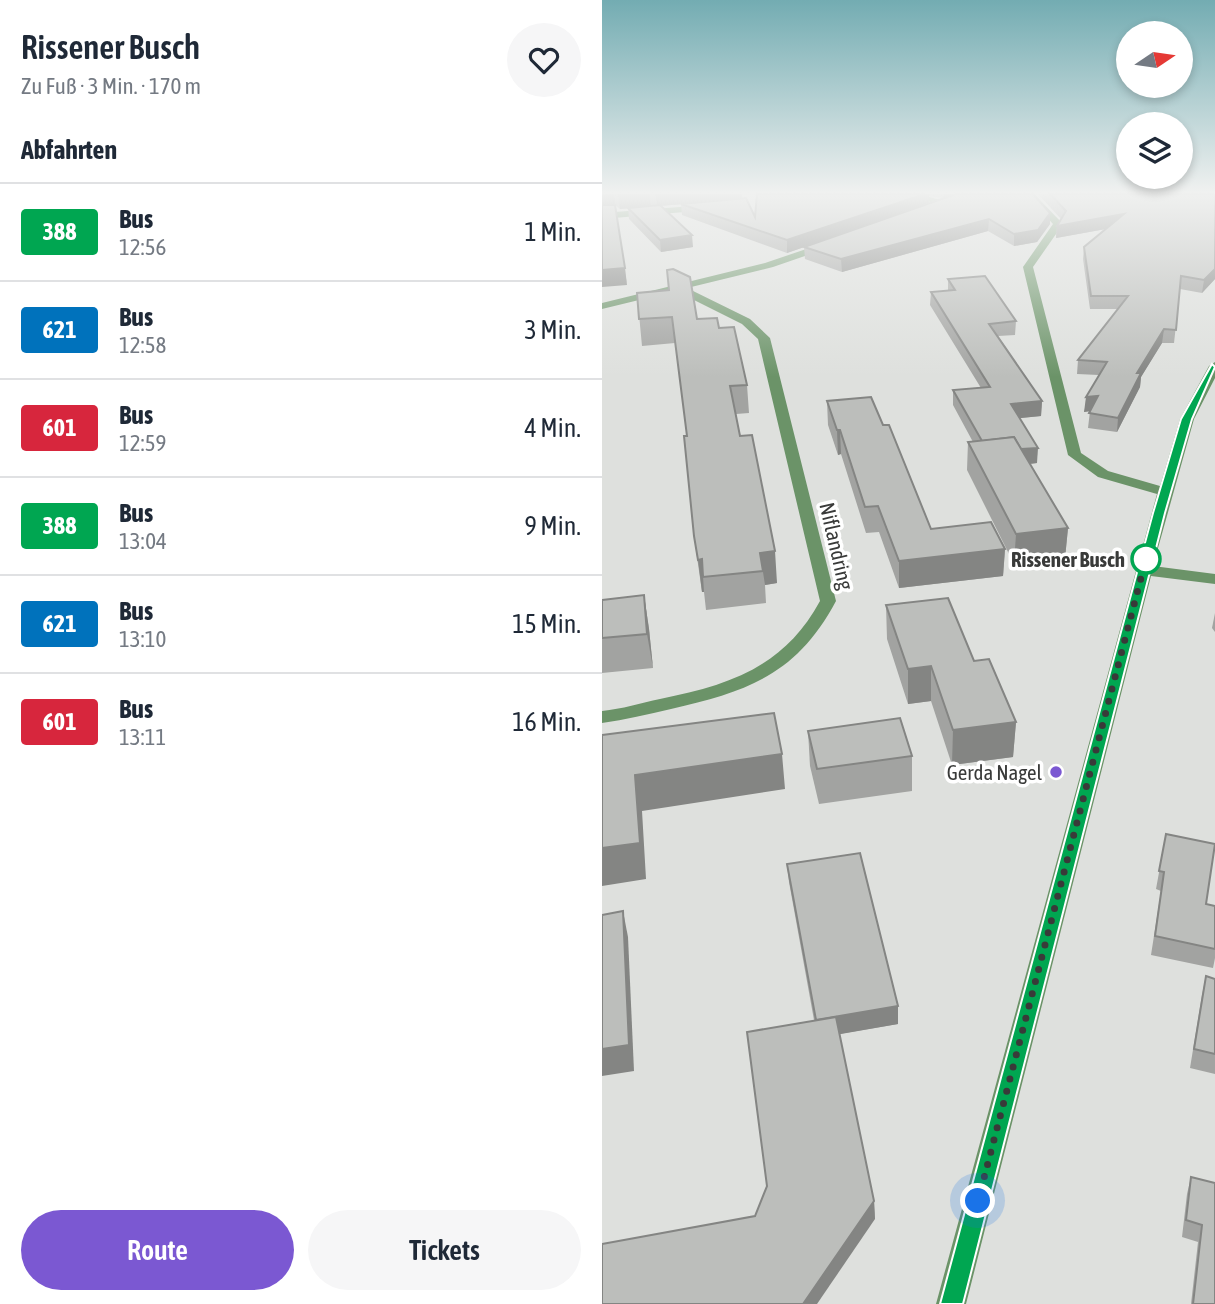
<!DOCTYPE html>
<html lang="de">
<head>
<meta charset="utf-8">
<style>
	:root { --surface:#fff; --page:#f6f6f7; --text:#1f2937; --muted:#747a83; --line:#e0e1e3; --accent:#7b58d2 }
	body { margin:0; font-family:"Asap Condensed",sans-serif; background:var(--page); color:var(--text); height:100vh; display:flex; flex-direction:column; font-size:26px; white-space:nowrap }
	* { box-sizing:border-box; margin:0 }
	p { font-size:23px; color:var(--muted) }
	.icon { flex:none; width:38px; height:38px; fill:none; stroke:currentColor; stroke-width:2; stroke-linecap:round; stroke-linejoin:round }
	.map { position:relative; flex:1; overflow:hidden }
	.details { display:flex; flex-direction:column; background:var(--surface); width:602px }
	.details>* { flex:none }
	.badge { padding:0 14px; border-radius:5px; font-size:24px; line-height:46px }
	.needle { width:46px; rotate:77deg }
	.tools { position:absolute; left:514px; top:21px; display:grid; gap:14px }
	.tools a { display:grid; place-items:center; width:77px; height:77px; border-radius:50%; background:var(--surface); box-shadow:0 4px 10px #0003; font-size:35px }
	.you { position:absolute; width:35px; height:35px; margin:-18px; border:5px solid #fff; border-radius:50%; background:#1a73e8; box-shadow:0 0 0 10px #1a73e833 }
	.map>.badge { position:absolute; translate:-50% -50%; box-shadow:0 0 0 4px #fff }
	h2 { padding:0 21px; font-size:26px; line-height:63px }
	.round { display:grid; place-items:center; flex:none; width:74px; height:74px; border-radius:37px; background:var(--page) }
	.headline { display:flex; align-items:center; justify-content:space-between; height:119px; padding:0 21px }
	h1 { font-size:33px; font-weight:600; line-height:52px }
	.cta { display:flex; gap:14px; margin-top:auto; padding:14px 21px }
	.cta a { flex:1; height:80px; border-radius:42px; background:var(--accent); color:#fff; font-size:28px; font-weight:600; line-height:80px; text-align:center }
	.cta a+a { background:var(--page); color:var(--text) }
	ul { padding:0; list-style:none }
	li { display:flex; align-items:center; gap:21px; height:98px; padding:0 21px; border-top:2px solid var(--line) }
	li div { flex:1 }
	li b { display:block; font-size:26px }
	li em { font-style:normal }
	li .badge { min-width:77px; font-weight:700; text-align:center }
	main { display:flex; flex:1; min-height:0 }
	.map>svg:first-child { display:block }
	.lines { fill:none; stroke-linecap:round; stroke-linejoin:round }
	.minor { fill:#6b9368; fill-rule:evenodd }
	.wall { fill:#a2a3a1; fill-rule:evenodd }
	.shaded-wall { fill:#848583 }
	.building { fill:#bcbebb; stroke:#848583; stroke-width:2 }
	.line { fill:#00a651; stroke:#fff; stroke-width:2 }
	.walk { stroke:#393a39; stroke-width:7; stroke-dasharray:0 12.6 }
	.stop-dot { fill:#fff; stroke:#00a651; stroke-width:3.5 }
	.poi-dot { fill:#7b58d2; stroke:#fff; stroke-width:2.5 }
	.labels { text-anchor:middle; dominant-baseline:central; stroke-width:7; stroke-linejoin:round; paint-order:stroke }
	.street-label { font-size:21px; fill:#393a39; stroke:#fff }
	.stop-label { font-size:21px; font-weight:bold; fill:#393a39; stroke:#fff; text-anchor:end }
	.poi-label { font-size:21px; fill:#393a39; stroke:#fff; text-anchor:end }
</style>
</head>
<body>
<main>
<section class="details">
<div class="headline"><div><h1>Rissener Busch</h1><p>Zu Fuß · 3 Min. · 170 m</p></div><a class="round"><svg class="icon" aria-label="heart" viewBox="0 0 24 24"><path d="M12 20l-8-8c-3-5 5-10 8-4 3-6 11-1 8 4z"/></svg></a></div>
<h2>Abfahrten</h2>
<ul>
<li><span class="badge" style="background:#00a651;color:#fff">388</span><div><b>Bus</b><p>12:56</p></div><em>1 Min.</em></li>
<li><span class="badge" style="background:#0072bc;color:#fff">621</span><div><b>Bus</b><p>12:58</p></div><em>3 Min.</em></li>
<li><span class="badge" style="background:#d7263d;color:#fff">601</span><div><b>Bus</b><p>12:59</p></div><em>4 Min.</em></li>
<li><span class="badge" style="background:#00a651;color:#fff">388</span><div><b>Bus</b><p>13:04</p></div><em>9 Min.</em></li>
<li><span class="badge" style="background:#0072bc;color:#fff">621</span><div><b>Bus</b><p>13:10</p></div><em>15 Min.</em></li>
<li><span class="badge" style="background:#d7263d;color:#fff">601</span><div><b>Bus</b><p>13:11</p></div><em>16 Min.</em></li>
</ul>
<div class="cta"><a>Route</a><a>Tickets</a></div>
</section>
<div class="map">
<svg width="613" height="1304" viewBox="0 0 613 1304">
	<rect width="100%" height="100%" fill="#dee0dd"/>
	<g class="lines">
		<!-- minor -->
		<g class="minor">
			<path d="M 301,194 L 318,194 L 351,204 L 346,207 Z"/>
			<path d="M 423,194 L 432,194 L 461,224 L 431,267 L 479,453 L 506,471 L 558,486 L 578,419 L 607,366 L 613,362 L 613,378 L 592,419 L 551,566 L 613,574 L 613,584 L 549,576 L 364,1304 L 334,1304 L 555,494 L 496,477 L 466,455 L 421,267 L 451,224 Z"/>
			<path d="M 103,205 L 108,208 L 106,210 L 0,219 L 0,213 Z"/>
			<path d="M 222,243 L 227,246 L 226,248 L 171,267 L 85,288 L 148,319 L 168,338 L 234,601 C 195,674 147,691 69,709 C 46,714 23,720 0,723 L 0,711 C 20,709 39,703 58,699 C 128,685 182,667 218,601 L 156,339 L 140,324 L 74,291 L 0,309 L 0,303 L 163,263 Z"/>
		</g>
	</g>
	<!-- wall -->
	<g class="wall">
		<path d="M 0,194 L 140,194 L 140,199 L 153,217 L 155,194 L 431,194 L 448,213 L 448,224 L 435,242 L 412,246 L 386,231 L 240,272 L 203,259 L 202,247 L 185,253 L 80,215 L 79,204 L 59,206 L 91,247 L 59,252 L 27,219 L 26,208 L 18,209 L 13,205 L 25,285 ZM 327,196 L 342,198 L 327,203 Z"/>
		<path d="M 436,194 L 613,194 L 613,279 L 600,293 L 578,289 L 572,343 L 560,343 L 539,377 L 538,387 L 515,432 L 486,428 L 488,411 L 482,412 L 497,375 L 475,374 L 476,360 L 516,309 L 488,309 L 481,259 L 482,247 L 504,229 L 454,238 L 455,226 L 459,219 Z"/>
		<path d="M 346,279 L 414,321 L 413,335 L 396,336 L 440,401 L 439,416 L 418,418 L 435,463 L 428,464 L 466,528 L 463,558 L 412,564 L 365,470 L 366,442 L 371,442 L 351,405 L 351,390 L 379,388 L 328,305 L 329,292 L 346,291 Z"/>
		<path d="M 35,293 L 117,328 L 145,385 L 147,413 L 134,414 L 138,436 L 175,583 L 163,585 L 164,603 L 104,610 L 102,592 L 100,592 L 92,536 L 85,436 L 73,343 L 40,346 Z"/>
		<path d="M 225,401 L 281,425 L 329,529 L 403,549 L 401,576 L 297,588 L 277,532 L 264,533 L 239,454 L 236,455 L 226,425 Z"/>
		<path d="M 42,595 L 47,629 L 51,668 L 0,673 L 0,600 Z"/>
		<path d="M 284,605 L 372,661 L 414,722 L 411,757 L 350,765 L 329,701 L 306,704 L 285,639 Z"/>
		<path d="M 613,613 L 613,632 L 610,628 Z"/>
		<path d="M 206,731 L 310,756 L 310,791 L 217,804 L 208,766 Z"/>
		<path d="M 564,834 L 604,904 L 613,906 L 613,958 L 611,968 L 549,955 L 559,891 L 554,889 Z"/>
		<path d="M 185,864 L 296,1024 L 237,1034 L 272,1201 L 273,1219 L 153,1216 L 165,1186 L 212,1020 L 187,882 Z"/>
		<path d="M 604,976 L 613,979 L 613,1074 L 588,1068 L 600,995 Z"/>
		<path d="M 589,1177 L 613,1183 L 613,1304 L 589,1304 L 596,1242 L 580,1237 L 585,1194 Z"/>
	</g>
	<!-- shaded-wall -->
	<g class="shaded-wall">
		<path d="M 12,194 L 14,209 L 0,211 L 0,195 Z"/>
		<path d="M 16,194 L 47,194 L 49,207 L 18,209 Z"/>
		<path d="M 54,194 L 140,194 L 140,200 L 55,206 Z"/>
		<path d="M 323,194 L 327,194 L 327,204 L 185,253 L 185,240 Z"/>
		<path d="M 342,194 L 362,194 L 342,198 Z"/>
		<path d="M 448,213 L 448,224 L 435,242 L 412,246 L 412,234 Z"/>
		<path d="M 522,214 L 520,226 L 454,238 L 455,226 Z"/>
		<path d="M 387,219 L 386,231 L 240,272 L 239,259 Z"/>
		<path d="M 90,235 L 91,247 L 59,252 L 58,240 Z"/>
		<path d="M 23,268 L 25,285 L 0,287 L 0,270 Z"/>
		<path d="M 613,269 L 613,279 L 600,293 L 602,280 Z"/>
		<path d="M 562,329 L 560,343 L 539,377 L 538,387 L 515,432 L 516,418 L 535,373 Z"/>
		<path d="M 496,396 L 495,410 L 482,412 L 484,397 Z"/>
		<path d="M 440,401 L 439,416 L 409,419 L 409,404 Z"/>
		<path d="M 235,430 L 238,430 L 239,454 L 236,455 Z"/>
		<path d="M 436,448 L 435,463 L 386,468 L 387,453 Z"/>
		<path d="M 466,528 L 463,558 L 412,564 L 414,534 Z"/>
		<path d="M 403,549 L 401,576 L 297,588 L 297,561 Z"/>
		<path d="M 173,551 L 175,583 L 163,585 L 158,553 Z"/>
		<path d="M 100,559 L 102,592 L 100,592 L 96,560 Z"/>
		<path d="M 42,595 L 47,629 L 51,668 L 45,634 Z"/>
		<path d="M 329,666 L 329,701 L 306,704 L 306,669 Z"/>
		<path d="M 414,722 L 411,757 L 350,765 L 351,730 Z"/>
		<path d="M 180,754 L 183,789 L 40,811 L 44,879 L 0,886 L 0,848 L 33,775 Z"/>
		<path d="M 21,911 L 26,937 L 32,1071 L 0,1076 L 0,1049 Z"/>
		<path d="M 296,1006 L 296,1024 L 216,1038 L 214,1020 Z"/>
		<path d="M 272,1201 L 273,1219 L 215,1304 L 201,1304 Z"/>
	</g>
	<!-- building -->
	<g class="building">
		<path d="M 155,194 L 323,194 L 185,240 L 79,204 L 144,198 L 153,217 Z"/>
		<path d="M 354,194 L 431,194 L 448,213 L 436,230 L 412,234 L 387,219 L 239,259 L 202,247 Z"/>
		<path d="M 448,194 L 613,194 L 613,269 L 602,280 L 579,276 L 574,330 L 562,329 L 535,373 L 539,373 L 516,418 L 487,413 L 496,396 L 484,397 L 505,362 L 476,360 L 526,296 L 489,296 L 482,247 L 522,214 L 455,226 L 464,211 Z"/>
		<path d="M 0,205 L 13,205 L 23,268 L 0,270 Z"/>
		<path d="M 58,205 L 90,235 L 58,240 L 26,208 Z"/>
		<path d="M 71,269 L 88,277 L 95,319 L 115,318 L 117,328 L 132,327 L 145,385 L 128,386 L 138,436 L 150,435 L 173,551 L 158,553 L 161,571 L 101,577 L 100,559 L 96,560 L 92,536 L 82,436 L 85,436 L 70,317 L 37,319 L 35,293 L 67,290 L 65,270 Z"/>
		<path d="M 383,276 L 414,321 L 387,324 L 440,401 L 409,404 L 436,448 L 419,449 L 412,437 L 380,441 L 351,390 L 388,387 L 329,292 L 353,290 L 346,279 Z"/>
		<path d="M 269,397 L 281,425 L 287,425 L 329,529 L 389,522 L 403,549 L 297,561 L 276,506 L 263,507 L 238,430 L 235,430 L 225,401 Z"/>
		<path d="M 412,437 L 466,528 L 414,534 L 366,442 Z"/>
		<path d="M 42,595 L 45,634 L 0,638 L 0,600 Z"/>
		<path d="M 346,598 L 372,661 L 387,659 L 414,722 L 351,730 L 329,666 L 306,669 L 284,605 Z"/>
		<path d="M 172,713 L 180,754 L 33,775 L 38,843 L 0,848 L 0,735 Z"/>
		<path d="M 298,718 L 310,756 L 215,769 L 206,731 Z"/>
		<path d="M 564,834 L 613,844 L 604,904 L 613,906 L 613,949 L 553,936 L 562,872 L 557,871 Z"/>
		<path d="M 258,853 L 296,1006 L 214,1020 L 185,864 Z"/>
		<path d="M 21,911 L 27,1045 L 0,1049 L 0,915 Z"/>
		<path d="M 604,976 L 613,979 L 613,1054 L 592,1049 Z"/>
		<path d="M 234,1017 L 272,1201 L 201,1304 L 0,1304 L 0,1244 L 153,1216 L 165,1186 L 145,1032 Z"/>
		<path d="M 589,1177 L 613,1183 L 613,1304 L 591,1304 L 600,1225 L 584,1220 Z"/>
	</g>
	<!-- sky -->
	<linearGradient id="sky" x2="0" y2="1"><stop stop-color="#73acb2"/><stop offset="0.51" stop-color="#f0f1f0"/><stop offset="1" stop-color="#f0f1f0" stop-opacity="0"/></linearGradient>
	<rect width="613" height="377" fill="url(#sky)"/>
	<!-- line -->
	<path class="line" d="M 610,364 L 613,367 L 590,419 L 563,513 L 361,1304 L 338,1304 L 551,513 L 579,419 Z"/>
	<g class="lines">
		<!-- walk -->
		<path class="walk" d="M 376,1201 L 545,555 L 544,559"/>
	</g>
	<!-- markers -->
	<circle class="stop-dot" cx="544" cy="559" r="14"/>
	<circle class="poi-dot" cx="454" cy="772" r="7"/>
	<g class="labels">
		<!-- street labels -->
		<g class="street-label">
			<text transform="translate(235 546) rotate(77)">Niflandring</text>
		</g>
		<!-- stop labels -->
		<g class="stop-label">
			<text x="523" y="559">Rissener Busch</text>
		</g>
		<!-- poi labels -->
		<g class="poi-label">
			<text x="440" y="772">Gerda Nagel</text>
		</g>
	</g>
</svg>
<div class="tools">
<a><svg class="needle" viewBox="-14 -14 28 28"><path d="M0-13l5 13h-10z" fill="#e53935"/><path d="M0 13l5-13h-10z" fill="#747a83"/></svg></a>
<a><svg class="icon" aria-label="layers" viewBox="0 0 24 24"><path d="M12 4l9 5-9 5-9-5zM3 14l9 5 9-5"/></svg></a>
</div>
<div class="you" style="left:376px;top:1201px"></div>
</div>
</main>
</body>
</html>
